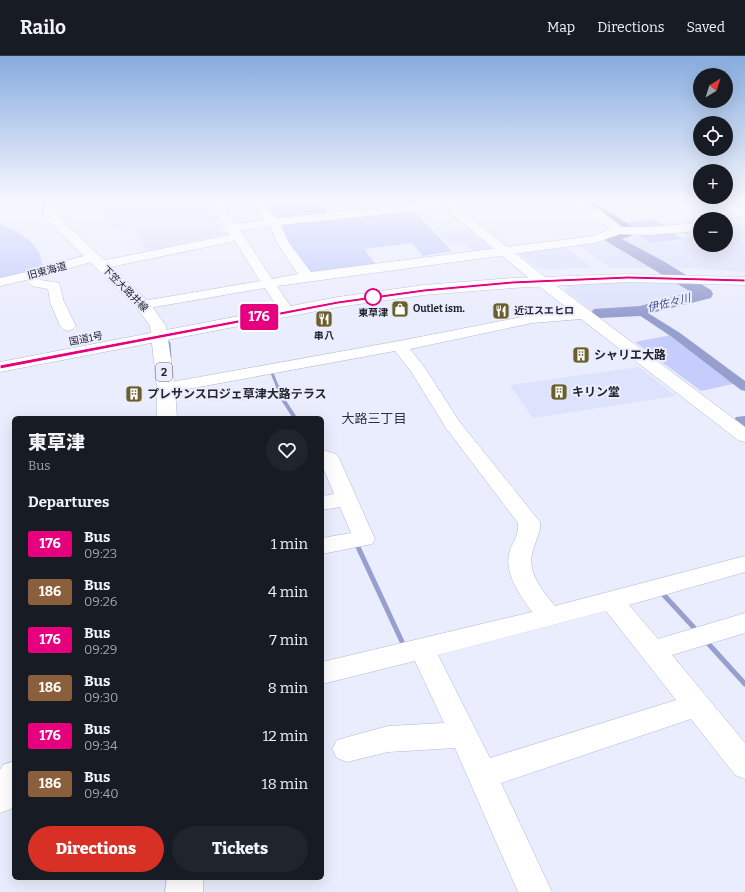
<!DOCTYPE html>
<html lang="en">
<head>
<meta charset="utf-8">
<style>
	:root { --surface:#171b24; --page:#20242c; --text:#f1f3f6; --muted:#9ea1a6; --line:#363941; --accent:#d93025 }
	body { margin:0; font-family:Bitter,"Noto Sans JP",serif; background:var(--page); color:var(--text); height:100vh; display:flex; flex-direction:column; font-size:15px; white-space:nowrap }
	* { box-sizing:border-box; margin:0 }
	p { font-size:13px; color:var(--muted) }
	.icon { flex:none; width:22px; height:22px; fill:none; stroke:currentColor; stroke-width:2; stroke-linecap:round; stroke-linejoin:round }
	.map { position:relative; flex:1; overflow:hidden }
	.panel { position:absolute; left:12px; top:360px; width:312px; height:464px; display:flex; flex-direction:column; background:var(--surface); border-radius:6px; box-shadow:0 4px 16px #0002 }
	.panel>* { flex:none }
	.badge { padding:0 8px; border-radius:3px; font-size:14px; line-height:26px }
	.needle { width:26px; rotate:38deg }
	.buttons { position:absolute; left:693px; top:12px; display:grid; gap:8px }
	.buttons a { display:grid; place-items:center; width:40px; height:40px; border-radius:50%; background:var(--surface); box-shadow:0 4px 16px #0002; font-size:20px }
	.map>.badge { position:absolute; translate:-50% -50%; box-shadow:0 0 0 2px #fff }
	h2 { padding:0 16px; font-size:15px; line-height:36px }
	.round { display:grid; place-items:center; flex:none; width:42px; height:42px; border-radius:21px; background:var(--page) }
	.head { display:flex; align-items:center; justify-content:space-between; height:68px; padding:0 16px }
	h1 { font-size:19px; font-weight:800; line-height:30px }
	.button { display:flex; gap:8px; margin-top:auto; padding:8px 16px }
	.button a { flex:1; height:46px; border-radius:24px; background:var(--accent); color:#fff; font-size:16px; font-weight:800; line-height:46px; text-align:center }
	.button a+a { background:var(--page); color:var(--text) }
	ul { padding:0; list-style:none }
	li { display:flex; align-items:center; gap:12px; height:48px; padding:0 16px }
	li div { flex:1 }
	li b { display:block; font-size:15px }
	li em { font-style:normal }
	li .badge { min-width:44px; font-weight:700; text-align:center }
	header { display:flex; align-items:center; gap:24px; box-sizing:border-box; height:56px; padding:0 20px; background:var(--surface); border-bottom:1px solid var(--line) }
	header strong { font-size:19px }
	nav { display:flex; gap:22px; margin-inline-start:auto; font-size:14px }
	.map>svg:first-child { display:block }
	.built { fill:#dde2fd }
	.green { fill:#c5cdfd }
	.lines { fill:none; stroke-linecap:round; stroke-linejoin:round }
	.stream-far2 { stroke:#979fcf; stroke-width:3 }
	.stream-far1 { stroke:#979fcf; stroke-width:4 }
	.stream { stroke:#979fcf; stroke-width:5 }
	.canal { fill:#979fcf; fill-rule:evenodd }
	.river { fill:#979fcf; fill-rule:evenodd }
	.minor-casing { stroke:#b2b7d1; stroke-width:1 }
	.major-casing { stroke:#b2b7d1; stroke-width:1 }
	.highway-casing { stroke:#b2b7d1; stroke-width:1 }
	.minor { fill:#fff; fill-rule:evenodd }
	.major { fill:#fff; fill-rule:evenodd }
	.highway { fill:#fff; fill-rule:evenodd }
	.line { fill:#e6007e; stroke:#fff }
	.stop-dot { fill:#fff; stroke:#e6007e; stroke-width:2 }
	.labels { text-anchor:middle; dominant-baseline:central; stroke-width:4; stroke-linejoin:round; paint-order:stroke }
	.far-street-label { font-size:10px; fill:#23242e; stroke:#eaedfd }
	.far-poi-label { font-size:10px; font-weight:bold; fill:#23242e; stroke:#eaedfd; text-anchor:start }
	.far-stop-label { font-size:10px; font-weight:bold; fill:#23242e; stroke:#eaedfd }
	.far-water-label { font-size:11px; font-style:italic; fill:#4a518e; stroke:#eaedfd }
	.shield { fill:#eaedfd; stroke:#5f606c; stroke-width:1 }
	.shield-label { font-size:11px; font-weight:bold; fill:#23242e }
	.poi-label { font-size:12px; font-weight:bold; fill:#23242e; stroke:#eaedfd; text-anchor:start }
	.neighbourhood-label { font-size:13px; fill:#2b2e42; stroke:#eaedfd }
</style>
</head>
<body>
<header>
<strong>Railo</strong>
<nav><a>Map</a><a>Directions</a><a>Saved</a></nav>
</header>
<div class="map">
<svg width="745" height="836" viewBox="0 0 745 836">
	<rect width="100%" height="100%" fill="#eaedfd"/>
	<!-- built -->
	<g class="built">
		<path d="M 94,143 L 201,143 L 224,178 L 147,196 L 134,171 L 118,172 L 89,146 Z"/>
		<path d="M 639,143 L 695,143 L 701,146 L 654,152 Z"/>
		<path d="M 745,168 L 745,216 L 690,212 L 691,213 L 667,212 L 614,182 L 641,179 L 652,187 L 684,184 L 682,182 L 700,180 L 700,189 L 726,189 L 726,177 L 738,176 L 729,170 Z"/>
		<path d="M 468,173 L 495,196 L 476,198 L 465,187 L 450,189 L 438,177 Z"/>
		<path d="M 608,181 L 625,194 L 660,212 L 611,212 L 574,187 Z"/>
		<path d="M 562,189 L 593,212 L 547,213 L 535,210 L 517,196 Z"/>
		<path d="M 617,227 L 682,227 L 701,238 L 678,244 L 626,254 L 599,255 L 595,257 L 566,235 L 567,230 L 573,228 Z"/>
		<path d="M 639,311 L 676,340 L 533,362 L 510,329 Z"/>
	</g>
	<!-- green -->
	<g class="green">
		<path d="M 318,144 L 329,159 L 279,165 L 262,150 Z"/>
		<path d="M 413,154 L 452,195 L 423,200 L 412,187 L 364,193 L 377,210 L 309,219 L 296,201 L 278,169 Z"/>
		<path d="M 653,163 L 669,172 L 627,172 L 619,167 Z"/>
		<path d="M 0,168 C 14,174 32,182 39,197 C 41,202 42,207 44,212 L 0,222 Z"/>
		<path d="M 670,175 L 683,183 L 652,187 L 637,177 Z"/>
		<path d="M 671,279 L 675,280 L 737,327 L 701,335 L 635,286 Z"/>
	</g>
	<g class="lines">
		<!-- stream-far2 -->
		<g class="stream-far2">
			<path d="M 169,287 L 170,301"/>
			<path d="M 270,312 L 278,332"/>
		</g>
		<!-- stream-far1 -->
		<path class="stream-far1" d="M 278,331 L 284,345 L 295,362"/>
		<!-- stream -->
		<g class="stream">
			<path d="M 358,491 L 404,590"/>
			<path d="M 662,537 L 698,576"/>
			<path d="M 705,584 L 745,628"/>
		</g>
		<!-- canal -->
		<path class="canal" d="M 640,252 L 680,277 L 745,325 L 745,335 L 741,334 L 672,281 L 636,257 L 635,255 L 636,253 Z"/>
		<!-- river -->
		<g class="river">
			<path d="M 571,143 L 588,143 L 631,170 L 633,177 L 631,180 L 622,183 L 663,205 L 711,234 L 713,238 L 711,242 L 640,260 L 600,262 L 594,261 L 591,257 L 594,253 L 640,250 L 691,236 L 606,185 L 604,182 L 606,179 L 619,175 L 590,155 L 573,146 Z"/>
			<path d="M 745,360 L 745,374 L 737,372 L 733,366 L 736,361 Z"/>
		</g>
		<!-- minor casing -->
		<g class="minor-casing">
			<g id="minor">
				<path d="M 1,143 L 14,143 L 13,145 L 6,146 Z"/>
				<path d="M 208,143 L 218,143 L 235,168 L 265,164 L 249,143 L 260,143 L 276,162 L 471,143 L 510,143 L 505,146 L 281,169 L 289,187 L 311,216 L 593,180 L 610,173 L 569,143 L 582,143 L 598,153 L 622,171 L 648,171 L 700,167 L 700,175 L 648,179 L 620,178 L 595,187 L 277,230 L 294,256 L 292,259 L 287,260 L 282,259 L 265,232 L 143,253 L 138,252 L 136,249 L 138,246 L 143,245 L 260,225 L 235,185 L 101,213 L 96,212 L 94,209 L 96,206 L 101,205 L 230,179 ZM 270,170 L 277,187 L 298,218 L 272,223 L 240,174 Z"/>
				<path d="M 708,143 L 721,143 L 745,155 L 745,163 L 709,145 Z"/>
				<path d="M 93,197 L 98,198 L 99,201 L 98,204 L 38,221 L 41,224 L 59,227 L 64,246 L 76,270 L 73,273 L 68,275 L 63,273 L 60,270 L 50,246 L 48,233 L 32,230 L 26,224 L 0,230 L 0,222 L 40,213 Z"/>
				<path d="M 541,221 L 546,222 L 745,371 L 745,386 L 738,384 L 581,263 L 532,267 L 410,293 L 425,312 L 459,365 L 540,466 C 541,476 536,484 533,494 C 526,516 542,534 555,550 L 745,500 L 745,516 L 629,549 L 658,583 L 745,557 L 745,577 L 672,599 L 745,687 L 745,723 L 735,719 L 691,663 L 501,727 L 552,836 L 518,836 L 455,692 L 388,696 L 347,706 L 337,702 L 332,693 L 337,684 L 388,670 L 444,667 L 415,605 L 322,628 L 322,606 L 532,556 C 519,538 503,516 510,494 C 514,485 519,477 518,467 L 446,372 L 410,314 L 395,295 L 166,337 L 160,336 L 157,332 L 160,328 L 166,327 L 399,285 L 532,259 L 571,255 L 536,228 L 534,225 L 536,222 ZM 606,555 L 676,644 L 490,702 L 438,599 Z"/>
				<path d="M 322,394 L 336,398 L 339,402 L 375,483 L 372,488 L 322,498 L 322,482 L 351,477 L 340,451 L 322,454 L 322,440 L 334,438 L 322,409 Z"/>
				<path d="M 14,705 L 14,747 L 11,753 L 0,757 L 0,714 L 3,709 Z"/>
			</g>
		</g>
		<!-- major casing -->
		<g class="major-casing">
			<g id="major">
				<path d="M 45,143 L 57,143 L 56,159 L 149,246 L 166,270 L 175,332 L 177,362 L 157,362 L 157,332 L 150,270 L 137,252 L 46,163 L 44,160 Z"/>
				<path d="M 434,143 L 447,143 L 546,222 L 548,225 L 546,228 L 541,229 L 536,228 Z"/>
				<path d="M 167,822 L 203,822 L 203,836 L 165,836 Z"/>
			</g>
		</g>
		<!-- highway casing -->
		<g class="highway-casing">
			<path id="highway" d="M 628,218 L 745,221 L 745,229 L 628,226 L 512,232 L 424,239 L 338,251 L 0,316 L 0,306 L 338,241 L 424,229 L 512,222 Z"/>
		</g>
		<!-- minor -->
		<use href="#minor" class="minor"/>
		<!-- major -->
		<use href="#major" class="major"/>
		<!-- highway -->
		<use href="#highway" class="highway"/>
	</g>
	<!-- sky -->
	<linearGradient id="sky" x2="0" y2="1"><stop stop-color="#87acde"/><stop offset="0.55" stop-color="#f6f7fe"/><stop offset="1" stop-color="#f6f7fe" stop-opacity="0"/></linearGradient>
	<rect width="745" height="260" fill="url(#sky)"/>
	<!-- line -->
	<path class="line" d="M 628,220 L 745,223 L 745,226 L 628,223 L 512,228 L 424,236 L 338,248 L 0,313 L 0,309 L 338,245 L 424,233 L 512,225 Z"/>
	<!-- icons -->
	<defs>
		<g id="shop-square" transform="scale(0.9)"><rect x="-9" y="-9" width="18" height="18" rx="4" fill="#6b602d" stroke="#eaedfd"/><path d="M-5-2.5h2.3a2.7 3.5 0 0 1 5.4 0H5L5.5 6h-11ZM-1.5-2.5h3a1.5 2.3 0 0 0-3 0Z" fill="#fff"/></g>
		<g id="restaurant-square" transform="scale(0.9)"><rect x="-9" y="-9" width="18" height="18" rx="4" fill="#6b602d" stroke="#eaedfd"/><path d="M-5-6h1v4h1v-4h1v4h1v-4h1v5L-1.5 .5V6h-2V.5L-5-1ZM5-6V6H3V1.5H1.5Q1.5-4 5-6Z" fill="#fff"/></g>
		<g id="building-square" transform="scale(0.9)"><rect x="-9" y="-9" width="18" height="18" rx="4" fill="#6b602d" stroke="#eaedfd"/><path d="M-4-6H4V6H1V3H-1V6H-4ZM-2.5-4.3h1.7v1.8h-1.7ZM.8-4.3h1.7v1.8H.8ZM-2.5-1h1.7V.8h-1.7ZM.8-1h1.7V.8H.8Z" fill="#fff"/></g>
	</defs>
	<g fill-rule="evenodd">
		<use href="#shop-square" x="400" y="253"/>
		<use href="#restaurant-square" x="501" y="255"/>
		<use href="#restaurant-square" x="324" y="263"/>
		<use href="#building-square" x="581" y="299"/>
		<use href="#building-square" x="559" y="336"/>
		<use href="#building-square" x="134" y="338"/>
	</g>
	<!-- markers -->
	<circle class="stop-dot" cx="373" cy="241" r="8"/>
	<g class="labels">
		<!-- far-street labels -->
		<g class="far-street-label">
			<text transform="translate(47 215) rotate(-15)">旧東海道</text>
			<text transform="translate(125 233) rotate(45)">下笠大路井線</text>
			<text transform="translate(86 283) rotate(-11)">国道1号</text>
		</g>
		<!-- far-poi labels -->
		<g class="far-poi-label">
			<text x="413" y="253">Outlet ism.</text>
			<text x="514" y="255">近江スエヒロ</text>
			<text x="324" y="280" text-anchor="middle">串八</text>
		</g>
		<!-- far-stop labels -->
		<g class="far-stop-label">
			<text x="373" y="257">東草津</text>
		</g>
		<!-- far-water labels -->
		<g class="far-water-label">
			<text transform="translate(669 247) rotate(-14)">伊佐々川</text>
		</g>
		<!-- shield labels -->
		<rect class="shield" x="156" y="307" width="16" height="18" rx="3"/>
		<g class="shield-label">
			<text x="164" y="316">2</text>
		</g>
		<!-- poi labels -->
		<g class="poi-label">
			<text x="594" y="299">シャリエ大路</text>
			<text x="572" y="336">キリン堂</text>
			<text x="147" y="338">プレサンスロジェ草津大路テラス</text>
		</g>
		<!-- neighbourhood labels -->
		<g class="neighbourhood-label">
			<text x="374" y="362">大路三丁目</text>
		</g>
	</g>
</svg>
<div class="buttons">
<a><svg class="needle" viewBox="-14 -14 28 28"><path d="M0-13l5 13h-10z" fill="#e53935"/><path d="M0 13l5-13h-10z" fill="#9ea1a6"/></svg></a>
<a><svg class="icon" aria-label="locate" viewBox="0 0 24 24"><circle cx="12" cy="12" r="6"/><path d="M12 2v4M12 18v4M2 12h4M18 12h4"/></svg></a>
<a>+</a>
<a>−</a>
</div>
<b class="badge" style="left:259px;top:261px;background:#e6007e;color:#fff">176</b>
<section class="panel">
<div class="head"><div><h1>東草津</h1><p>Bus</p></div><a class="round"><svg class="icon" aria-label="heart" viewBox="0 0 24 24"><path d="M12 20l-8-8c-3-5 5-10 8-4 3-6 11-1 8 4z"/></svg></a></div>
<h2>Departures</h2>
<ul>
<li><span class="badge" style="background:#e6007e;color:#fff">176</span><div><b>Bus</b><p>09:23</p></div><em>1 min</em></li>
<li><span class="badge" style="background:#8b5e3c;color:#fff">186</span><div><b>Bus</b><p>09:26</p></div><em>4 min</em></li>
<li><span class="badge" style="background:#e6007e;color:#fff">176</span><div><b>Bus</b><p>09:29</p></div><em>7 min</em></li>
<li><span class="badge" style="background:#8b5e3c;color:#fff">186</span><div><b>Bus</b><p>09:30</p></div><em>8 min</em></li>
<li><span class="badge" style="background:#e6007e;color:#fff">176</span><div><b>Bus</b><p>09:34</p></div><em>12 min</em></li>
<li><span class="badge" style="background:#8b5e3c;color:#fff">186</span><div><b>Bus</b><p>09:40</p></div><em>18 min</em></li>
</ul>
<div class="button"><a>Directions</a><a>Tickets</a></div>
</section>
</div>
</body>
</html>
